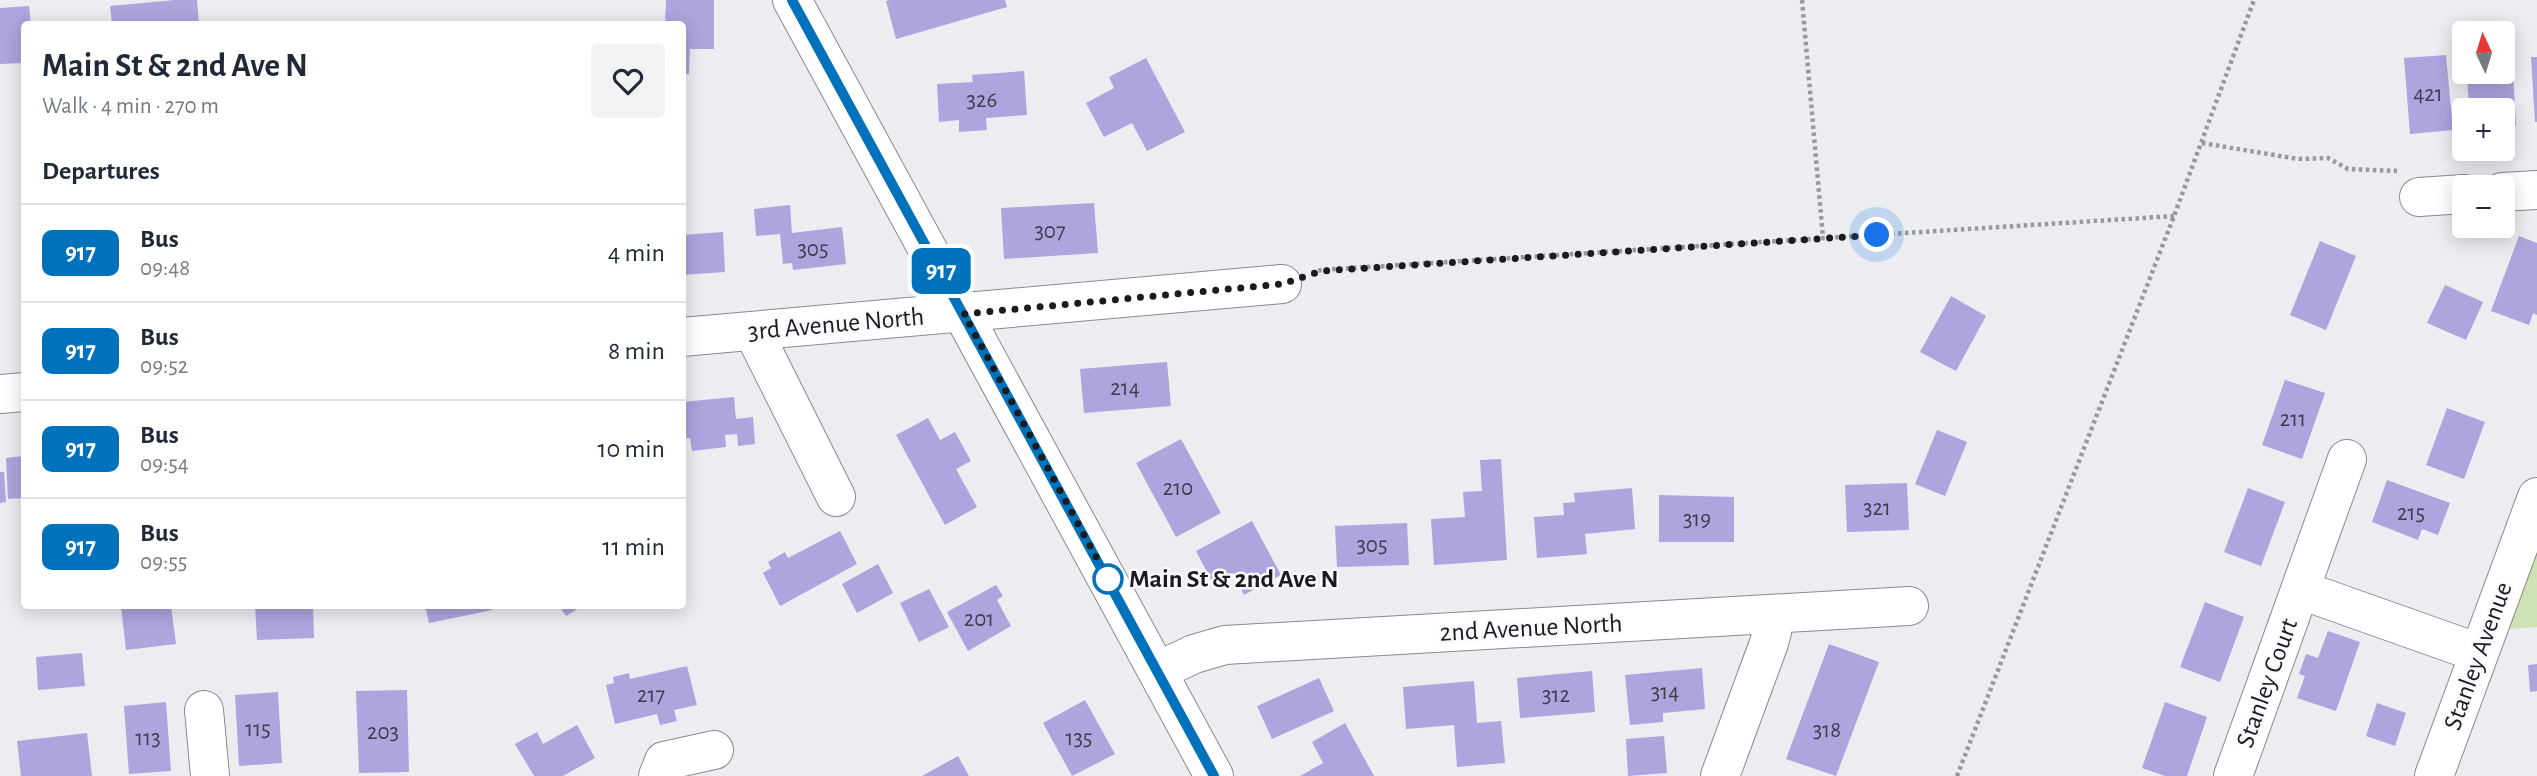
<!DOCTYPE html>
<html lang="en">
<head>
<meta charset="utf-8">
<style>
	:root { --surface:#fff; --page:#f2f2f3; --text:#1f2937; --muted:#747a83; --line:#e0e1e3 }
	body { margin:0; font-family:"Alegreya Sans",sans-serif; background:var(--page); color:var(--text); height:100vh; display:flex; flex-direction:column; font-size:26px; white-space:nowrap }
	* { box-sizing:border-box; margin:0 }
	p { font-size:23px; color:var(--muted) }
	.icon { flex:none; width:38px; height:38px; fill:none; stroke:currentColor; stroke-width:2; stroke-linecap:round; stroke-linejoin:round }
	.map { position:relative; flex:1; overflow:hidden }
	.drawer { position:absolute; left:21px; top:21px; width:665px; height:588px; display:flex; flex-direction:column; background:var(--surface); border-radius:7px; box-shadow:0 4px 18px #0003 }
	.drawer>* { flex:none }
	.badge { padding:0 14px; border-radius:10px; font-size:24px; line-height:46px }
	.needle { width:46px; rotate:356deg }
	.controls { position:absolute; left:2452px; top:21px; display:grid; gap:14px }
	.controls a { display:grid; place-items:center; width:63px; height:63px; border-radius:7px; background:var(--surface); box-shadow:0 4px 18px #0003; font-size:35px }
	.you { position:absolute; width:35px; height:35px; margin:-18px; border:5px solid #fff; border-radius:50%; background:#1a73e8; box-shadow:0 0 0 10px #1a73e833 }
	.map>.badge { position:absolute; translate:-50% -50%; box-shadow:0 0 0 4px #fff }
	h2 { padding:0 21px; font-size:26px; line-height:63px }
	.round { display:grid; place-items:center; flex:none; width:74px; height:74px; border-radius:7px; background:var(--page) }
	.headline { display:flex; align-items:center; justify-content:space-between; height:119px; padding:0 21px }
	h1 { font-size:33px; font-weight:600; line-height:52px }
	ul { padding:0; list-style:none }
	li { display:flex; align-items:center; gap:21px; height:98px; padding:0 21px; border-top:2px solid var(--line) }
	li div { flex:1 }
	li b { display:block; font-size:26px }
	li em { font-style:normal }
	li .badge { min-width:77px; font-weight:700; text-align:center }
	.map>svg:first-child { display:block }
	.green { fill:#cee2b4 }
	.building { fill:#aca5de }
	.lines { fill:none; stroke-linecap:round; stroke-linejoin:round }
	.minor-casing { stroke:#888a8c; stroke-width:40 }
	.path { stroke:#97999b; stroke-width:4.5; stroke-dasharray:3.5 3.5; stroke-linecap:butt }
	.minor { stroke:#fff; stroke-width:38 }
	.line-casing { stroke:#fff; stroke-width:16 }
	.line { stroke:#0072bc; stroke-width:10 }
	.walk { stroke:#1a1b1c; stroke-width:7; stroke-dasharray:0 12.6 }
	.stop-dot { fill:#fff; stroke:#0072bc; stroke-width:3.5 }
	.labels { text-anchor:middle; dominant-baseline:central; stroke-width:5; stroke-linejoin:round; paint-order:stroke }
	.number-label { font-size:23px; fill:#3e3e4c }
	.street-label { font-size:26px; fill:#1a1b1c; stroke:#f8fafd }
	.stop-label { font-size:26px; font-weight:bold; fill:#1a1b1c; stroke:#f8fafd; text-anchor:start }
</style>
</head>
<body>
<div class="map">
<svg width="2537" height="776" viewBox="0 0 2537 776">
	<rect width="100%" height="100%" fill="#ebedf0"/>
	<!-- green -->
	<path class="green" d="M 2537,553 L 2537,627 L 2508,629 Z"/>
	<!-- building -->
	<g class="building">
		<path d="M 175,0 L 197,0 L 199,24 L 112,24 L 110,6 Z"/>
		<path d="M 666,0 L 714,0 L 714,49 L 690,49 L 689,74 L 682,74 L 682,24 L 665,24 Z"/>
		<path d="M 890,0 L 1005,0 L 1007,7 L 896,39 L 886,1 Z"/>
		<path d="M 29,6 L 31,24 L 24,24 L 24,63 L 0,64 L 0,8 Z"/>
		<path d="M 2512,52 L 2516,125 L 2502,126 L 2502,110 L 2469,110 L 2467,72 L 2502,72 L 2502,53 Z"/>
		<path d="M 2446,55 L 2453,130 L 2410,134 L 2404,58 Z"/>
		<path d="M 2531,57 L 2537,57 L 2537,122 L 2535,122 Z"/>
		<path d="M 1146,58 L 1185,132 L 1147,151 L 1132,123 L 1104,137 L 1086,103 L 1114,88 L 1109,77 Z"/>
		<path d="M 1024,71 L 1027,115 L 986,118 L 987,130 L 959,132 L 959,120 L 939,122 L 937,84 L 973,82 L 972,75 Z"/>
		<path d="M 1094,203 L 1098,253 L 1004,259 L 1001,208 Z"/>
		<path d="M 790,205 L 792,233 L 842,227 L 846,264 L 793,270 L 792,263 L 783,264 L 780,234 L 756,236 L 754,209 Z"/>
		<path d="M 723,232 L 725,272 L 682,275 L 682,235 Z"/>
		<path d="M 2519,236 L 2537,243 L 2537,315 L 2533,313 L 2529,325 L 2491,311 Z"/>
		<path d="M 2320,241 L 2356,256 L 2326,330 L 2290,315 Z"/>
		<path d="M 2445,285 L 2483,302 L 2466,340 L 2427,323 Z"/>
		<path d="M 1951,296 L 1986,316 L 1956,371 L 1920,352 Z"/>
		<path d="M 1167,362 L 1171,406 L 1084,413 L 1080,369 Z"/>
		<path d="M 2285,380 L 2325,393 L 2302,459 L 2262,445 Z"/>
		<path d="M 734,397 L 736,419 L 753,417 L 755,444 L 738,446 L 737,434 L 725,435 L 726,447 L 692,451 L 690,438 L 682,439 L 682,402 Z"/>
		<path d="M 2447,408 L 2485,422 L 2464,479 L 2426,465 Z"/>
		<path d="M 928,418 L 940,440 L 955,432 L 971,461 L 956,469 L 977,507 L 945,525 L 896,435 Z"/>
		<path d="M 1937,430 L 1967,442 L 1945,496 L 1915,484 Z"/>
		<path d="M 1181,439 L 1221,513 L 1176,537 L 1136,463 Z"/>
		<path d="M 24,456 L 24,498 L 8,499 L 6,458 Z"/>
		<path d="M 1501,459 L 1507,560 L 1434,565 L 1431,519 L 1465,517 L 1463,492 L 1482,491 L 1480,460 Z"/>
		<path d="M 0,472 L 4,472 L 6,502 L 0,503 Z"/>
		<path d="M 2387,480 L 2450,503 L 2438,535 L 2422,529 L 2418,540 L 2372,522 Z"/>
		<path d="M 1907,483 L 1909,530 L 1847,532 L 1845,485 Z"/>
		<path d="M 1632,488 L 1635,529 L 1585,534 L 1587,554 L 1537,558 L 1534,517 L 1564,515 L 1563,503 L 1575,502 L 1574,493 Z"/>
		<path d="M 2248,488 L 2285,502 L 2261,566 L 2224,552 Z"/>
		<path d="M 1659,495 L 1734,497 L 1734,542 L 1659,542 Z"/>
		<path d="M 1252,521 L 1281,575 L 1244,595 L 1233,573 L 1213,584 L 1196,551 Z"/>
		<path d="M 1407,523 L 1409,565 L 1337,567 L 1335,526 Z"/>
		<path d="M 840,531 L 857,564 L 780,606 L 763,573 L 771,568 L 768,562 L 785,552 L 788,558 Z"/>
		<path d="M 878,564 L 893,593 L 857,613 L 842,584 Z"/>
		<path d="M 996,585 L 1003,596 L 997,600 L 1011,626 L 968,651 L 947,612 Z"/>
		<path d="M 929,589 L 949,627 L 919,642 L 900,603 Z"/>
		<path d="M 2205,602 L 2244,617 L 2220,682 L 2180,667 Z"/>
		<path d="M 121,606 L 171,606 L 176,644 L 126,650 Z"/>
		<path d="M 255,606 L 313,606 L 314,638 L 257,640 Z"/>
		<path d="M 425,606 L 491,606 L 492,610 L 429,623 Z"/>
		<path d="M 559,606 L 582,606 L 566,616 Z"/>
		<path d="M 2328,631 L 2360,642 L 2336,711 L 2297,698 L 2305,676 L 2299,674 L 2306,654 L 2318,658 Z"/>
		<path d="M 1829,644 L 1879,662 L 1836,776 L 1786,759 Z"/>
		<path d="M 82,653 L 85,686 L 38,690 L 36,657 Z"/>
		<path d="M 2537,664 L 2537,691 L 2530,692 L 2528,665 Z"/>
		<path d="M 687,666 L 697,705 L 674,710 L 677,721 L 660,725 L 657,714 L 615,724 L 606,685 L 614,683 L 613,677 L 629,673 L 630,679 Z"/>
		<path d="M 1702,668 L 1705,709 L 1663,713 L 1663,722 L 1630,725 L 1625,675 Z"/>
		<path d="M 1592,671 L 1595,712 L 1520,718 L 1517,678 Z"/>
		<path d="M 1319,678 L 1334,711 L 1272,739 L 1257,706 Z"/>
		<path d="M 1474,681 L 1477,723 L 1501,721 L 1505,763 L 1457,767 L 1454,725 L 1406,729 L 1403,687 Z"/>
		<path d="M 407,690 L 409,772 L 359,773 L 356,691 Z"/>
		<path d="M 278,692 L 282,763 L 239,766 L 235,695 Z"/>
		<path d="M 1085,700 L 1115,754 L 1072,776 L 1043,723 Z"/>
		<path d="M 166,702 L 171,771 L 129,774 L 124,706 Z"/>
		<path d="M 2165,702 L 2207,717 L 2187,776 L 2165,776 L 2142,768 Z"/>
		<path d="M 2377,703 L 2406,713 L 2395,746 L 2366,736 Z"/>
		<path d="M 1345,723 L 1374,776 L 1300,776 L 1323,763 L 1312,742 Z"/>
		<path d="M 577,725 L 595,758 L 563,776 L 534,776 L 515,744 L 537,732 L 543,744 Z"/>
		<path d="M 87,733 L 92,776 L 21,776 L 17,741 Z"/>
		<path d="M 1664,736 L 1667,773 L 1628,776 L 1626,739 Z"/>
		<path d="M 958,756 L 969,776 L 922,776 Z"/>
	</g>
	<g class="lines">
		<!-- minor casing -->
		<g class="minor-casing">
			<g id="minor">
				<path d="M 792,0 L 1214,776"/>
				<path d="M 2502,192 L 2537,190"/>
				<path d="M 2419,197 L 2464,194"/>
				<path d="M 753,331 L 836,497"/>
				<path d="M 682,337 L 1282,284"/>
				<path d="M 0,394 L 24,392"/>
				<path d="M 2301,590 L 2479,653"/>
				<path d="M 1158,671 L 1194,654 L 1225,645 L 1909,606"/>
				<path d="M 204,710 L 210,776"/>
				<path d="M 658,776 L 664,761 L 714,750"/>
				<path d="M 1720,776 L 1769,643 L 1772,632 L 1770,615"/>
				<path d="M 2233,776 L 2347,459"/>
				<path d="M 2434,776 L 2537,497"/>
			</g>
		</g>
		<!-- path -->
		<g class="path">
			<path d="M 1802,0 L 1823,238"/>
			<path d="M 2202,143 L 2298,159 L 2328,158 L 2348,169 L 2397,171"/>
			<path d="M 1312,274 L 1321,270 L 2174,216"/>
			<path d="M 1957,776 L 2174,216 L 2254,0"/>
		</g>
		<!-- minor -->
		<use href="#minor" class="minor"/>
	</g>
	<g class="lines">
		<!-- line casing -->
		<g class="line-casing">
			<path id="line" d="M 792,0 L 1214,776"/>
		</g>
		<!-- line -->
		<use href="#line" class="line"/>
		<!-- walk -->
		<path class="walk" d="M 1108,579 L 964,314 L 1282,284 L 1321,271 L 1877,235"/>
	</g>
	<!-- markers -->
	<circle class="stop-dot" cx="1108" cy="579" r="14"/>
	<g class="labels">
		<!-- number labels -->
		<g class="number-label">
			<text x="2428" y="94">421</text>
			<text x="982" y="100">326</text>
			<text x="1050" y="231">307</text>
			<text x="813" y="249">305</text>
			<text x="1125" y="388">214</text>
			<text x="2293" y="419">211</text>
			<text x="1178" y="488">210</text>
			<text x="1877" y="508">321</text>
			<text x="2411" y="513">215</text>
			<text x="1697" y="519">319</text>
			<text x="1372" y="545">305</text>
			<text x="979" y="619">201</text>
			<text x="1665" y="692">314</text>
			<text x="651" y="695">217</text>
			<text x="1556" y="695">312</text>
			<text x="258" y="729">115</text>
			<text x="1827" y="730">318</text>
			<text x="383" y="732">203</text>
			<text x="148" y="738">113</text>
			<text x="1079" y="738">135</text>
		</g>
		<!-- street labels -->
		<g class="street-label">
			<text transform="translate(836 324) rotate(-5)">3rd Avenue North</text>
			<text transform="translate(1531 628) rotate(-3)">2nd Avenue North</text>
			<text transform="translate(2478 656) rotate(-70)">Stanley Avenue</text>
			<text transform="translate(2267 683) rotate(-70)">Stanley Court</text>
		</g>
		<!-- stop labels -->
		<g class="stop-label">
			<text x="1129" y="579">Main St &amp; 2nd Ave N</text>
		</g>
	</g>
</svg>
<div class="controls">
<a><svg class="needle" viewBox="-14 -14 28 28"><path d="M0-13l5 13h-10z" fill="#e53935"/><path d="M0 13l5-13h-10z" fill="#747a83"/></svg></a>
<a>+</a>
<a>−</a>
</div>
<div class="you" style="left:1877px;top:235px"></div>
<b class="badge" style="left:941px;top:271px;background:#0072bc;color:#fff">917</b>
<section class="drawer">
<div class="headline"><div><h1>Main St &amp; 2nd Ave N</h1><p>Walk · 4 min · 270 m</p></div><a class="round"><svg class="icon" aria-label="heart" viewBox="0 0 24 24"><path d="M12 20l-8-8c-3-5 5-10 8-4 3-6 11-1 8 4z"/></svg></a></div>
<h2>Departures</h2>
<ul>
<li><span class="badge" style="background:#0072bc;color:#fff">917</span><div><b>Bus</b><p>09:48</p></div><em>4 min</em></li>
<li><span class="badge" style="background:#0072bc;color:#fff">917</span><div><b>Bus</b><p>09:52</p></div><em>8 min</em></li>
<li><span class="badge" style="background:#0072bc;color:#fff">917</span><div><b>Bus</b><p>09:54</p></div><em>10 min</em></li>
<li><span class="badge" style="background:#0072bc;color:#fff">917</span><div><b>Bus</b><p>09:55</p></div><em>11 min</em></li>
</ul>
</section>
</div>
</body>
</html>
